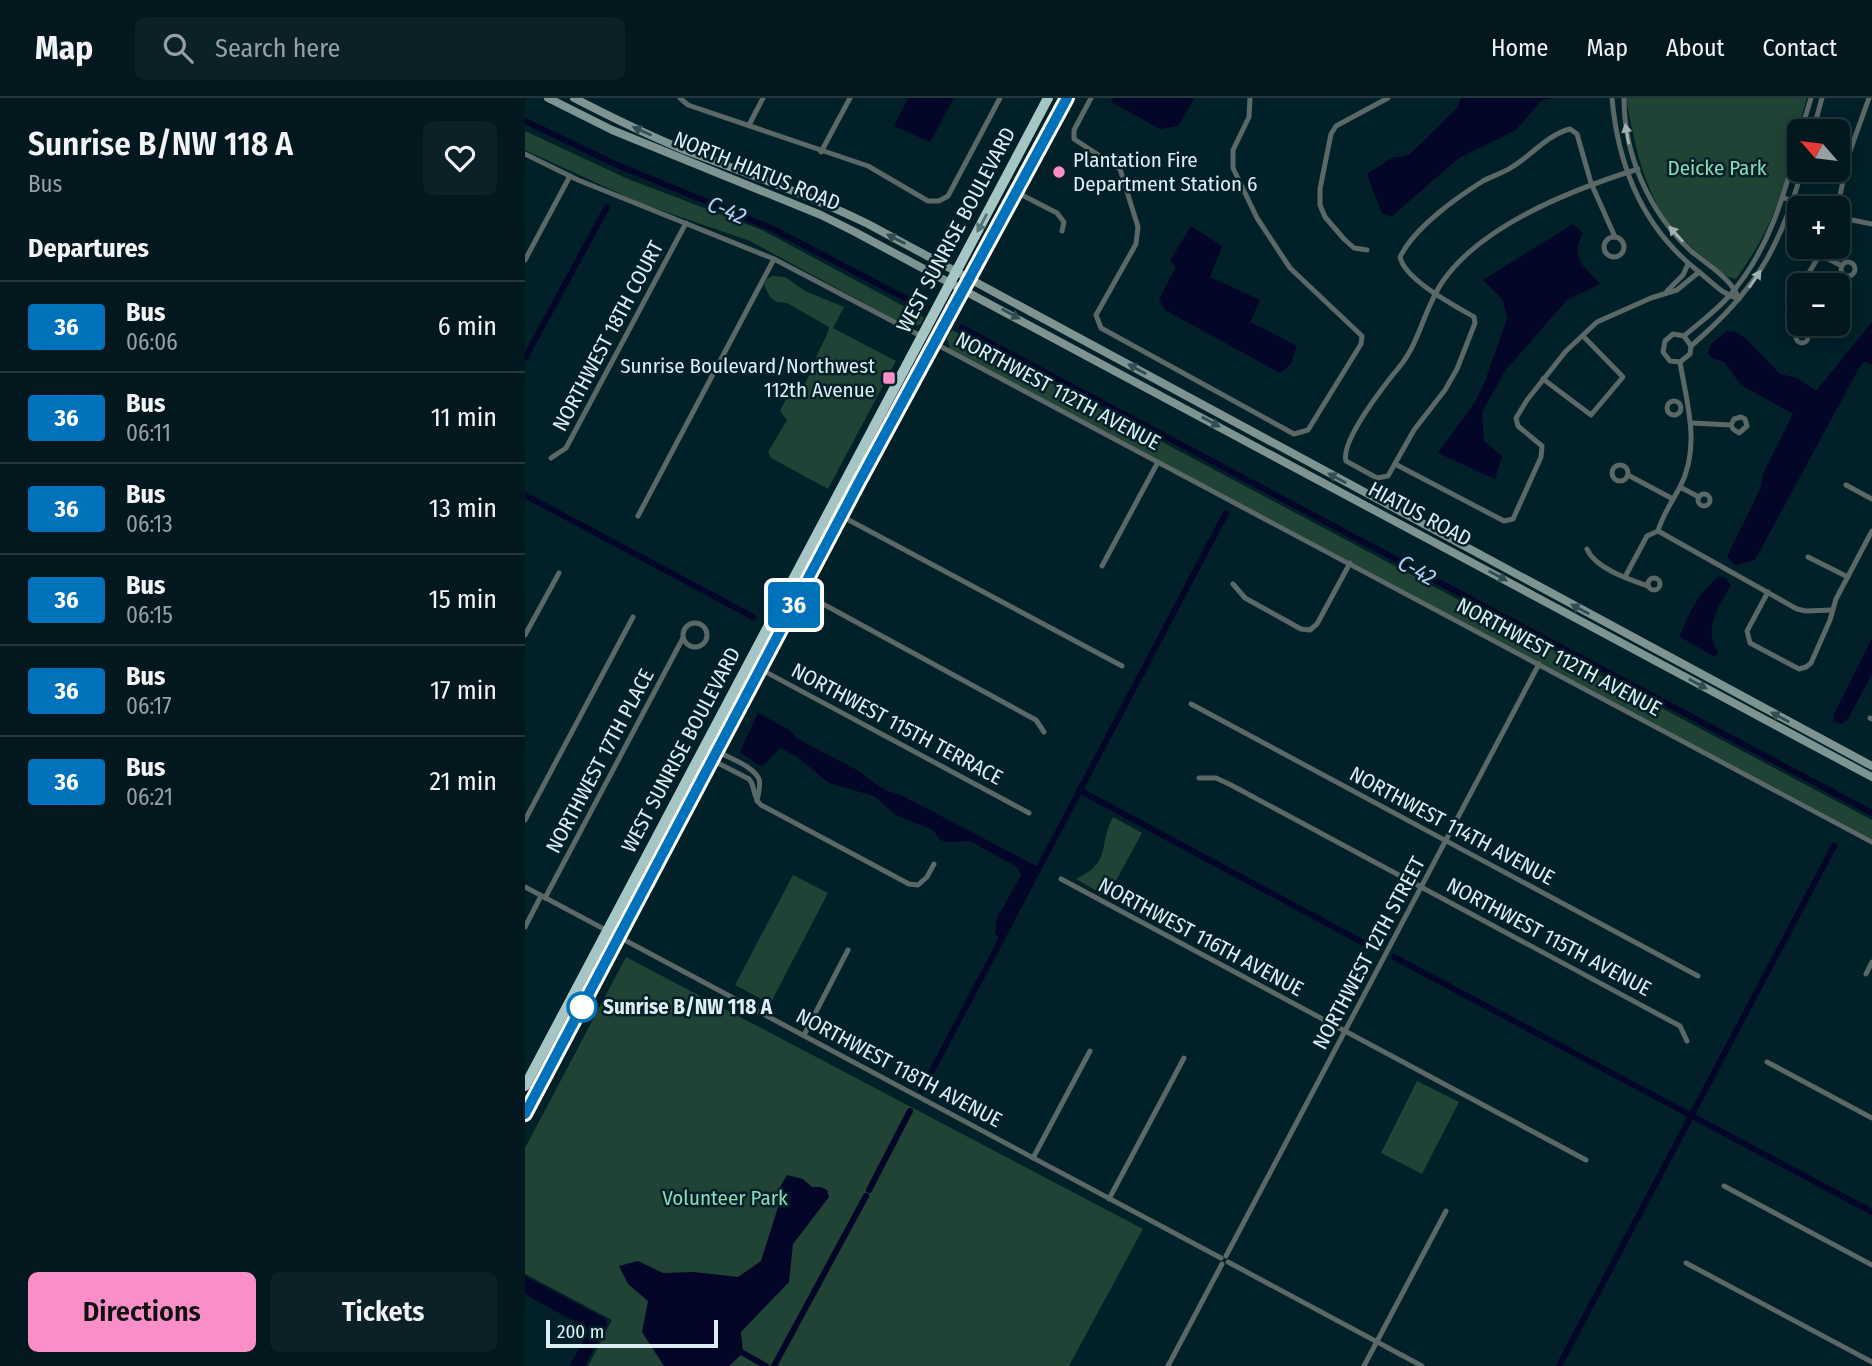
<!DOCTYPE html>
<html lang="en">
<head>
<meta charset="utf-8">
<style>
	:root { --surface:#02181e; --page:#0c2127; --text:#f1f3f6; --muted:#96a0a4; --line:#23373c; --accent:#fa8fc8 }
	body { margin:0; font-family:"Fira Sans Condensed",sans-serif; background:var(--page); color:var(--text); height:100vh; display:flex; flex-direction:column; font-size:26px; white-space:nowrap }
	* { box-sizing:border-box; margin:0 }
	p { font-size:23px; color:var(--muted) }
	.icon { flex:none; width:38px; height:38px; fill:none; stroke:currentColor; stroke-width:2; stroke-linecap:round; stroke-linejoin:round }
	.map { position:relative; flex:1; overflow:hidden }
	.side { display:flex; flex-direction:column; background:var(--surface); width:525px }
	.side>* { flex:none }
	.badge { padding:0 14px; border-radius:5px; font-size:24px; line-height:46px }
	.needle { width:46px; rotate:298deg }
	.fabs { position:absolute; left:1262px; top:21px; display:grid; gap:14px }
	.fabs a { display:grid; place-items:center; width:63px; height:63px; border-radius:10px; background:var(--surface); box-shadow:0 4px 18px #0003,0 0 0 2px var(--line); font-size:35px }
	.scale { position:absolute; left:21px; bottom:18px; width:172px; box-sizing:border-box; padding-left:7px; border:4px solid #ddeef3; border-top:0; font-size:19px; line-height:24px; white-space:nowrap; color:#ddeef3; -webkit-text-stroke:5px #022028; paint-order:stroke }
	.map>.badge { position:absolute; translate:-50% -50%; box-shadow:0 0 0 4px #fff }
	h2 { padding:0 28px; font-size:26px; line-height:63px }
	.round { display:grid; place-items:center; flex:none; width:74px; height:74px; border-radius:10px; background:var(--page) }
	.head { display:flex; align-items:center; justify-content:space-between; height:119px; padding:0 28px }
	h1 { font-size:33px; font-weight:600; line-height:52px }
	.button { display:flex; gap:14px; margin-top:auto; padding:14px 28px }
	.button a { flex:1; height:80px; border-radius:10px; background:var(--accent); color:#111; font-size:28px; font-weight:600; line-height:80px; text-align:center }
	.button a+a { background:var(--page); color:var(--text) }
	ul { padding:0; list-style:none }
	li { display:flex; align-items:center; gap:21px; height:91px; padding:0 28px; border-top:2px solid var(--line) }
	li div { flex:1 }
	li b { display:block; font-size:26px }
	li em { font-style:normal }
	li .badge { min-width:77px; font-weight:700; text-align:center }
	header { display:flex; align-items:center; gap:42px; box-sizing:border-box; height:98px; padding:0 35px; background:var(--surface); border-bottom:2px solid var(--line) }
	header strong { font-size:33px }
	nav { display:flex; gap:38px; margin-inline-start:auto; font-size:24px }
	.search { width:490px; height:63px; background:var(--page); display:flex; align-items:center; gap:18px; box-sizing:border-box; padding:0 24px; border-radius:10px; color:var(--muted); font-size:26px }
	main { display:flex; flex:1; min-height:0 }
	.map>svg:first-child { display:block }
	.green { fill:#204335 }
	.water { fill:#030627 }
	.lines { fill:none; stroke-linecap:round; stroke-linejoin:round }
	.canal { stroke:#030627; stroke-width:6 }
	.minor { stroke:#5a6867; stroke-width:5 }
	.secondary { stroke:#7d9493; stroke-width:8 }
	.trunk { stroke:#a5c6c4; stroke-width:10 }
	.oneway { fill:#334e53 }
	.oneway2 { fill:#a2b2b4 }
	.oneway3 { fill:#547376 }
	.line-casing { stroke:#fff; stroke-width:16 }
	.line { stroke:#0072bc; stroke-width:10 }
	.poi-dot { fill:#fa8fc8; stroke:#022028; stroke-width:2.5 }
	.stop-dot { fill:#fff; stroke:#0072bc; stroke-width:3.5 }
	.labels { text-anchor:middle; dominant-baseline:central; stroke-width:5; stroke-linejoin:round; paint-order:stroke }
	.poi-label { font-size:21px; fill:#ddeef3; stroke:#022028; text-anchor:start }
	.park-label { font-size:21px; fill:#88dcb8; stroke:#022028 }
	.street-label { font-size:21px; fill:#ddeef3; stroke:#022028 }
	.stop-label { font-size:21px; font-weight:bold; fill:#ddeef3; stroke:#022028; text-anchor:start }
	.water-label { font-size:23px; font-style:italic; fill:#bdccf4; stroke:#022028 }
</style>
</head>
<body>
<header>
<strong>Map</strong>
<div class="search"><svg class="icon" aria-label="search" viewBox="0 0 24 24"><circle cx="10" cy="10" r="6"/><path d="M15 15l6 6"/></svg>Search here</div>
<nav><a>Home</a><a>Map</a><a>About</a><a>Contact</a></nav>
</header>
<main>
<section class="side">
<div class="head"><div><h1>Sunrise B/NW 118 A</h1><p>Bus</p></div><a class="round"><svg class="icon" aria-label="heart" viewBox="0 0 24 24"><path d="M12 20l-8-8c-3-5 5-10 8-4 3-6 11-1 8 4z"/></svg></a></div>
<h2>Departures</h2>
<ul>
<li><span class="badge" style="background:#0072bc;color:#fff">36</span><div><b>Bus</b><p>06:06</p></div><em>6 min</em></li>
<li><span class="badge" style="background:#0072bc;color:#fff">36</span><div><b>Bus</b><p>06:11</p></div><em>11 min</em></li>
<li><span class="badge" style="background:#0072bc;color:#fff">36</span><div><b>Bus</b><p>06:13</p></div><em>13 min</em></li>
<li><span class="badge" style="background:#0072bc;color:#fff">36</span><div><b>Bus</b><p>06:15</p></div><em>15 min</em></li>
<li><span class="badge" style="background:#0072bc;color:#fff">36</span><div><b>Bus</b><p>06:17</p></div><em>17 min</em></li>
<li><span class="badge" style="background:#0072bc;color:#fff">36</span><div><b>Bus</b><p>06:21</p></div><em>21 min</em></li>
</ul>
<div class="button"><a>Directions</a><a>Tickets</a></div>
</section>
<div class="map">
<svg width="1347" height="1268" viewBox="0 0 1347 1268">
	<rect width="100%" height="100%" fill="#022028"/>
	<!-- green -->
	<g class="green">
		<path d="M 1101,0 L 1282,0 C 1272,31 1266,63 1256,94 C 1247,126 1230,154 1211,181 L 1203,179 L 1195,173 C 1179,159 1159,145 1146,128 C 1118,92 1109,43 1101,0 Z"/>
		<path d="M 0,33 L 103,81 L 237,132 L 399,219 L 396,226 L 385,230 L 225,143 L 115,105 L 0,52 Z"/>
		<path d="M 247,178 L 260,179 L 280,193 L 319,209 L 308,230 L 371,263 L 303,391 L 246,360 L 243,354 L 262,322 L 255,313 L 261,301 L 273,299 L 290,266 C 291,253 302,242 304,229 L 262,205 L 252,204 L 245,199 L 239,187 L 242,181 Z"/>
		<path d="M 427,232 L 1347,722 L 1347,741 L 425,251 L 422,240 Z"/>
		<path d="M 588,719 L 617,735 L 582,799 L 551,781 C 588,763 572,750 588,719 Z"/>
		<path d="M 268,777 L 303,795 L 245,906 L 210,887 Z"/>
		<path d="M 101,859 L 618,1131 L 544,1268 L 63,1268 L 87,1222 L 0,1176 L 0,1050 Z"/>
		<path d="M 892,983 L 934,1004 L 897,1076 L 856,1055 Z"/>
	</g>
	<!-- water -->
	<g class="water">
		<path d="M 383,0 L 429,0 L 405,44 L 369,28 Z"/>
		<path d="M 588,0 L 667,0 L 669,1 L 653,28 L 635,31 L 586,4 Z"/>
		<path d="M 936,0 L 1028,0 L 1017,2 L 991,32 L 934,60 L 867,118 L 857,116 L 842,76 L 867,60 L 884,57 L 932,10 Z"/>
		<path d="M 1048,126 L 1058,135 C 1044,163 1059,166 1075,186 L 1042,202 L 980,273 L 957,314 L 959,343 L 977,358 L 970,381 L 913,355 L 950,304 L 959,286 L 982,221 L 978,202 L 958,182 Z"/>
		<path d="M 666,128 L 697,148 L 685,179 L 735,202 L 725,224 L 772,248 L 765,267 L 755,275 L 640,212 L 634,201 L 651,169 L 645,163 Z"/>
		<path d="M 1347,224 L 1347,266 L 1339,264 L 1334,270 L 1230,462 L 1210,467 L 1202,459 L 1236,389 L 1238,376 L 1268,316 L 1216,287 L 1199,264 L 1187,260 L 1183,255 L 1186,246 L 1202,233 L 1210,234 L 1219,239 L 1255,276 L 1272,280 L 1291,293 Z"/>
		<path d="M 1193,479 L 1201,480 L 1206,487 C 1195,506 1177,533 1193,553 L 1190,559 L 1155,539 C 1163,515 1173,496 1193,479 Z"/>
		<path d="M 1347,540 L 1347,576 L 1323,621 L 1317,626 L 1309,623 L 1308,618 Z"/>
		<path d="M 233,615 L 265,632 L 271,640 L 332,672 L 349,685 L 363,693 L 376,697 L 513,769 L 475,842 L 470,835 L 472,820 L 496,777 L 492,769 L 445,743 L 422,744 L 415,742 L 408,732 L 371,717 L 349,698 L 304,685 L 271,658 L 255,650 L 238,668 L 232,666 L 215,654 Z"/>
		<path d="M 262,1077 L 278,1081 L 287,1089 L 296,1089 L 302,1092 L 304,1099 L 268,1146 L 264,1184 L 216,1234 L 218,1255 L 204,1268 L 139,1268 L 117,1234 L 123,1203 L 103,1186 L 94,1168 L 113,1163 L 138,1175 L 169,1174 L 213,1179 L 236,1163 L 254,1106 L 255,1089 Z"/>
		<path d="M 0,1178 L 81,1221 L 82,1226 L 60,1268 L 44,1268 L 63,1235 L 63,1231 L 0,1196 Z"/>
	</g>
	<g class="lines">
		<!-- canal -->
		<g class="canal">
			<path d="M 0,23 L 90,66 L 248,131 L 399,210"/>
			<path d="M 437,230 L 1347,715"/>
			<path d="M 0,260 L 82,109"/>
			<path d="M 0,397 L 228,519"/>
			<path d="M 554,692 L 846,849"/>
			<path d="M 869,859 L 1347,1114"/>
			<path d="M 397,992 L 701,415"/>
			<path d="M 344,1092 L 385,1013"/>
			<path d="M 218,1255 L 241,1268"/>
			<path d="M 249,1268 L 341,1098"/>
			<path d="M 1034,1268 L 1309,748"/>
		</g>
		<!-- minor -->
		<g class="minor">
			<path d="M 155,0 L 163,7 L 343,68 L 403,103 L 414,103 L 423,98 L 475,0"/>
			<path d="M 566,0 L 549,32 L 549,41 L 595,71 L 613,129 L 611,146 L 571,217 L 576,230 L 769,336 L 783,332 L 836,246 L 837,238 L 765,170 L 732,120 L 708,70 L 708,52 L 724,19 L 725,0"/>
			<path d="M 1087,0 C 1093,69 1119,131 1174,174 C 1188,185 1198,197 1214,201"/>
			<path d="M 1099,0 C 1099,57 1124,114 1166,153 C 1183,167 1207,181 1214,201"/>
			<path d="M 224,27 L 238,0"/>
			<path d="M 1276,33 L 1286,0"/>
			<path d="M 1288,33 L 1297,0"/>
			<path d="M 296,54 L 325,0"/>
			<path d="M 0,56 L 53,82 L 249,161 L 396,238"/>
			<path d="M 491,94 L 532,115 L 539,124 L 537,133"/>
			<path d="M 1259,100 L 1288,110"/>
			<path d="M 1312,110 L 1325,53 L 1344,0"/>
			<path d="M 1312,119 L 1347,126"/>
			<path d="M 1090,139 L 1066,85 L 1052,36 L 1045,31 C 1022,37 1007,57 987,69 C 978,75 967,78 958,83 C 931,100 889,130 875,159 C 880,182 929,207 949,219 L 950,225 L 932,271 L 920,292 L 889,332 L 863,378 L 852,380 L 821,363 C 815,343 861,285 875,268 C 895,244 899,210 918,183 C 957,127 1049,91 1113,71"/>
			<circle cx="1089" cy="149" r="10"/>
			<path d="M 842,152 L 829,150 L 819,141 L 800,119 L 795,107 L 795,91 L 806,36 L 811,28 L 863,0"/>
			<path d="M 1296,157 L 1317,168"/>
			<path d="M 0,162 L 45,78"/>
			<circle cx="1323" cy="171" r="7"/>
			<path d="M 1277,187 L 1299,149"/>
			<path d="M 1142,193 L 1158,177 L 1163,166"/>
			<circle cx="1277" cy="239" r="6"/>
			<path d="M 1273,234 L 1265,226 L 1263,216 L 1274,193"/>
			<path d="M 1159,238 L 1166,248 L 1165,256 L 1155,264 L 1145,263 L 1138,254 L 1140,243 L 1148,236 L 1159,238 C 1174,225 1191,213 1204,198 C 1244,153 1259,98 1274,41"/>
			<path d="M 409,245 L 1347,744"/>
			<path d="M 1166,248 C 1229,194 1255,151 1277,72"/>
			<path d="M 1018,281 L 1066,317 L 1098,279 L 1058,238"/>
			<circle cx="1149" cy="310" r="7"/>
			<path d="M 1167,325 L 1206,327 L 1208,331 L 1214,335 L 1222,328 L 1220,321 L 1216,319 L 1209,321 L 1206,327"/>
			<path d="M 26,360 L 41,350 L 161,125"/>
			<path d="M 870,366 L 979,423 L 988,421 L 1016,359 L 1017,348 L 993,328 L 991,320 L 1002,302 L 1041,253 L 1072,224 L 1126,200 L 1152,192 L 1174,174"/>
			<circle cx="1095" cy="375" r="8"/>
			<path d="M 1103,377 L 1146,400"/>
			<path d="M 1321,387 L 1347,401"/>
			<path d="M 1155,389 L 1174,399"/>
			<circle cx="1179" cy="402" r="6"/>
			<path d="M 305,412 L 597,568"/>
			<path d="M 113,418 L 249,161"/>
			<path d="M 1133,433 L 1272,511 L 1281,513 L 1307,512"/>
			<path d="M 1062,451 C 1070,470 1103,481 1123,488"/>
			<path d="M 1283,459 L 1323,479"/>
			<path d="M 577,468 L 633,364"/>
			<path d="M 1100,479 L 1122,438 L 1133,433 C 1138,416 1147,404 1155,389 C 1176,348 1162,307 1155,264"/>
			<circle cx="1129" cy="486" r="6"/>
			<path d="M 708,486 L 720,500 L 776,531 L 785,532 L 792,526 L 825,465"/>
			<path d="M 276,494 L 511,622 L 519,634"/>
			<path d="M 1243,494 L 1222,533 L 1225,545 L 1274,571 L 1281,569 L 1286,565 L 1305,522 L 1311,501 L 1347,433"/>
			<circle cx="170" cy="537" r="12"/>
			<path d="M 0,537 L 34,475"/>
			<path d="M 224,565 L 504,715"/>
			<path d="M 666,606 L 1173,878"/>
			<path d="M 1345,620 L 1347,621"/>
			<path d="M 192,653 C 204,660 228,668 234,681 C 236,687 233,697 232,703"/>
			<path d="M 187,662 L 224,681 C 231,689 227,699 236,707 L 384,786 L 393,787 L 402,779 L 409,766"/>
			<path d="M 674,680 L 691,680 L 706,687 L 1155,928 L 1162,943"/>
			<path d="M 0,722 L 108,519"/>
			<path d="M 536,781 L 1061,1062"/>
			<path d="M 0,789 L 696,1160"/>
			<path d="M 20,800 L 158,540"/>
			<path d="M 0,829 L 16,798"/>
			<path d="M 1341,876 L 1347,864"/>
			<path d="M 279,937 L 323,852"/>
			<path d="M 1242,964 L 1347,1020"/>
			<path d="M 508,1060 L 565,953"/>
			<path d="M 1199,1088 L 1347,1167"/>
			<path d="M 584,1101 L 659,960"/>
			<path d="M 701,1158 L 1014,566"/>
			<path d="M 703,1164 L 897,1268"/>
			<path d="M 1161,1165 L 1347,1264"/>
			<path d="M 643,1268 L 697,1166"/>
			<path d="M 839,1268 L 921,1113"/>
		</g>
		<!-- secondary -->
		<g class="secondary">
			<path d="M 23,0 L 87,32 L 296,117 L 330,134 L 1347,679"/>
			<path d="M 49,0 C 84,18 120,36 157,51 C 220,75 282,96 343,126 L 1347,668"/>
		</g>
		<!-- trunk -->
		<g class="trunk">
			<path d="M 0,988 L 523,0"/>
			<path d="M 0,1017 L 343,367 L 542,0"/>
		</g>
	</g>
	<!-- one-way arrows -->
	<defs><path id="oneway-solid" d="M-6-.8H1V-3.2L6.5 0L1 3.2V.8H-6Z" transform="scale(1.75)"/></defs>
	<g class="oneway">
		<use href="#oneway-solid" transform="translate(117 33) rotate(-156)"/>
		<use href="#oneway-solid" transform="translate(371 141) rotate(-153)"/>
		<use href="#oneway-solid" transform="translate(486 216) rotate(28)"/>
		<use href="#oneway-solid" transform="translate(612 271) rotate(-151)"/>
		<use href="#oneway-solid" transform="translate(686 324) rotate(28)"/>
		<use href="#oneway-solid" transform="translate(812 380) rotate(-152)"/>
		<use href="#oneway-solid" transform="translate(973 478) rotate(28)"/>
		<use href="#oneway-solid" transform="translate(1055 511) rotate(-152)"/>
		<use href="#oneway-solid" transform="translate(1173 586) rotate(28)"/>
		<use href="#oneway-solid" transform="translate(1255 619) rotate(-152)"/>
	</g>
	<g class="oneway2">
		<use href="#oneway-solid" transform="translate(1102 36) rotate(-100)"/>
		<use href="#oneway-solid" transform="translate(1151 136) rotate(-132)"/>
		<use href="#oneway-solid" transform="translate(1230 181) rotate(-56)"/>
	</g>
	<use class="oneway3" href="#oneway-solid" transform="translate(457 125) rotate(118)"/>
	<g class="lines">
		<!-- line casing -->
		<g class="line-casing">
			<path id="line" d="M 0,1016 L 334,384 L 542,0"/>
		</g>
		<!-- line -->
		<use href="#line" class="line"/>
	</g>
	<!-- markers -->
	<g class="poi-dot">
		<circle cx="534" cy="74" r="7"/>
		<rect x="357" y="273" width="14" height="14" rx="3.5"/>
	</g>
	<circle class="stop-dot" cx="57" cy="909" r="14"/>
	<g class="labels">
		<!-- poi labels -->
		<g class="poi-label">
			<text x="548" y="62">Plantation Fire<tspan x="548" dy="24">Department Station 6</tspan></text>
			<text x="350" y="268" text-anchor="end">Sunrise Boulevard/Northwest<tspan x="350" dy="24">112th Avenue</tspan></text>
		</g>
		<!-- park labels -->
		<g class="park-label">
			<text x="1192" y="70">Deicke Park</text>
			<text x="200" y="1100">Volunteer Park</text>
		</g>
		<!-- street labels -->
		<g class="street-label">
			<text transform="translate(232 73) rotate(22)">NORTH HIATUS ROAD</text>
			<text transform="translate(431 132) rotate(-62)">WEST SUNRISE BOULEVARD</text>
			<text transform="translate(83 238) rotate(-62)">NORTHWEST 18TH COURT</text>
			<text transform="translate(533 293) rotate(28)">NORTHWEST 112TH AVENUE</text>
			<text transform="translate(895 416) rotate(28)">HIATUS ROAD</text>
			<text transform="translate(1034 559) rotate(28)">NORTHWEST 112TH AVENUE</text>
			<text transform="translate(372 626) rotate(28)">NORTHWEST 115TH TERRACE</text>
			<text transform="translate(156 652) rotate(-62)">WEST SUNRISE BOULEVARD</text>
			<text transform="translate(75 663) rotate(-62)">NORTHWEST 17TH PLACE</text>
			<text transform="translate(927 728) rotate(28)">NORTHWEST 114TH AVENUE</text>
			<text transform="translate(676 839) rotate(28)">NORTHWEST 116TH AVENUE</text>
			<text transform="translate(1024 839) rotate(28)">NORTHWEST 115TH AVENUE</text>
			<text transform="translate(844 855) rotate(-62)">NORTHWEST 12TH STREET</text>
			<text transform="translate(374 970) rotate(28)">NORTHWEST 118TH AVENUE</text>
		</g>
		<!-- stop labels -->
		<g class="stop-label">
			<text x="78" y="909">Sunrise B/NW 118 A</text>
		</g>
		<!-- water labels -->
		<g class="water-label">
			<text transform="translate(202 112) rotate(22)">C-42</text>
			<text transform="translate(892 472) rotate(28)">C-42</text>
		</g>
	</g>
</svg>
<div class="fabs">
<a><svg class="needle" viewBox="-14 -14 28 28"><path d="M0-13l5 13h-10z" fill="#e53935"/><path d="M0 13l5-13h-10z" fill="#96a0a4"/></svg></a>
<a>+</a>
<a>−</a>
</div>
<div class="scale">200 m</div>
<b class="badge" style="left:269px;top:507px;background:#0072bc;color:#fff">36</b>
</div>
</main>
</body>
</html>
